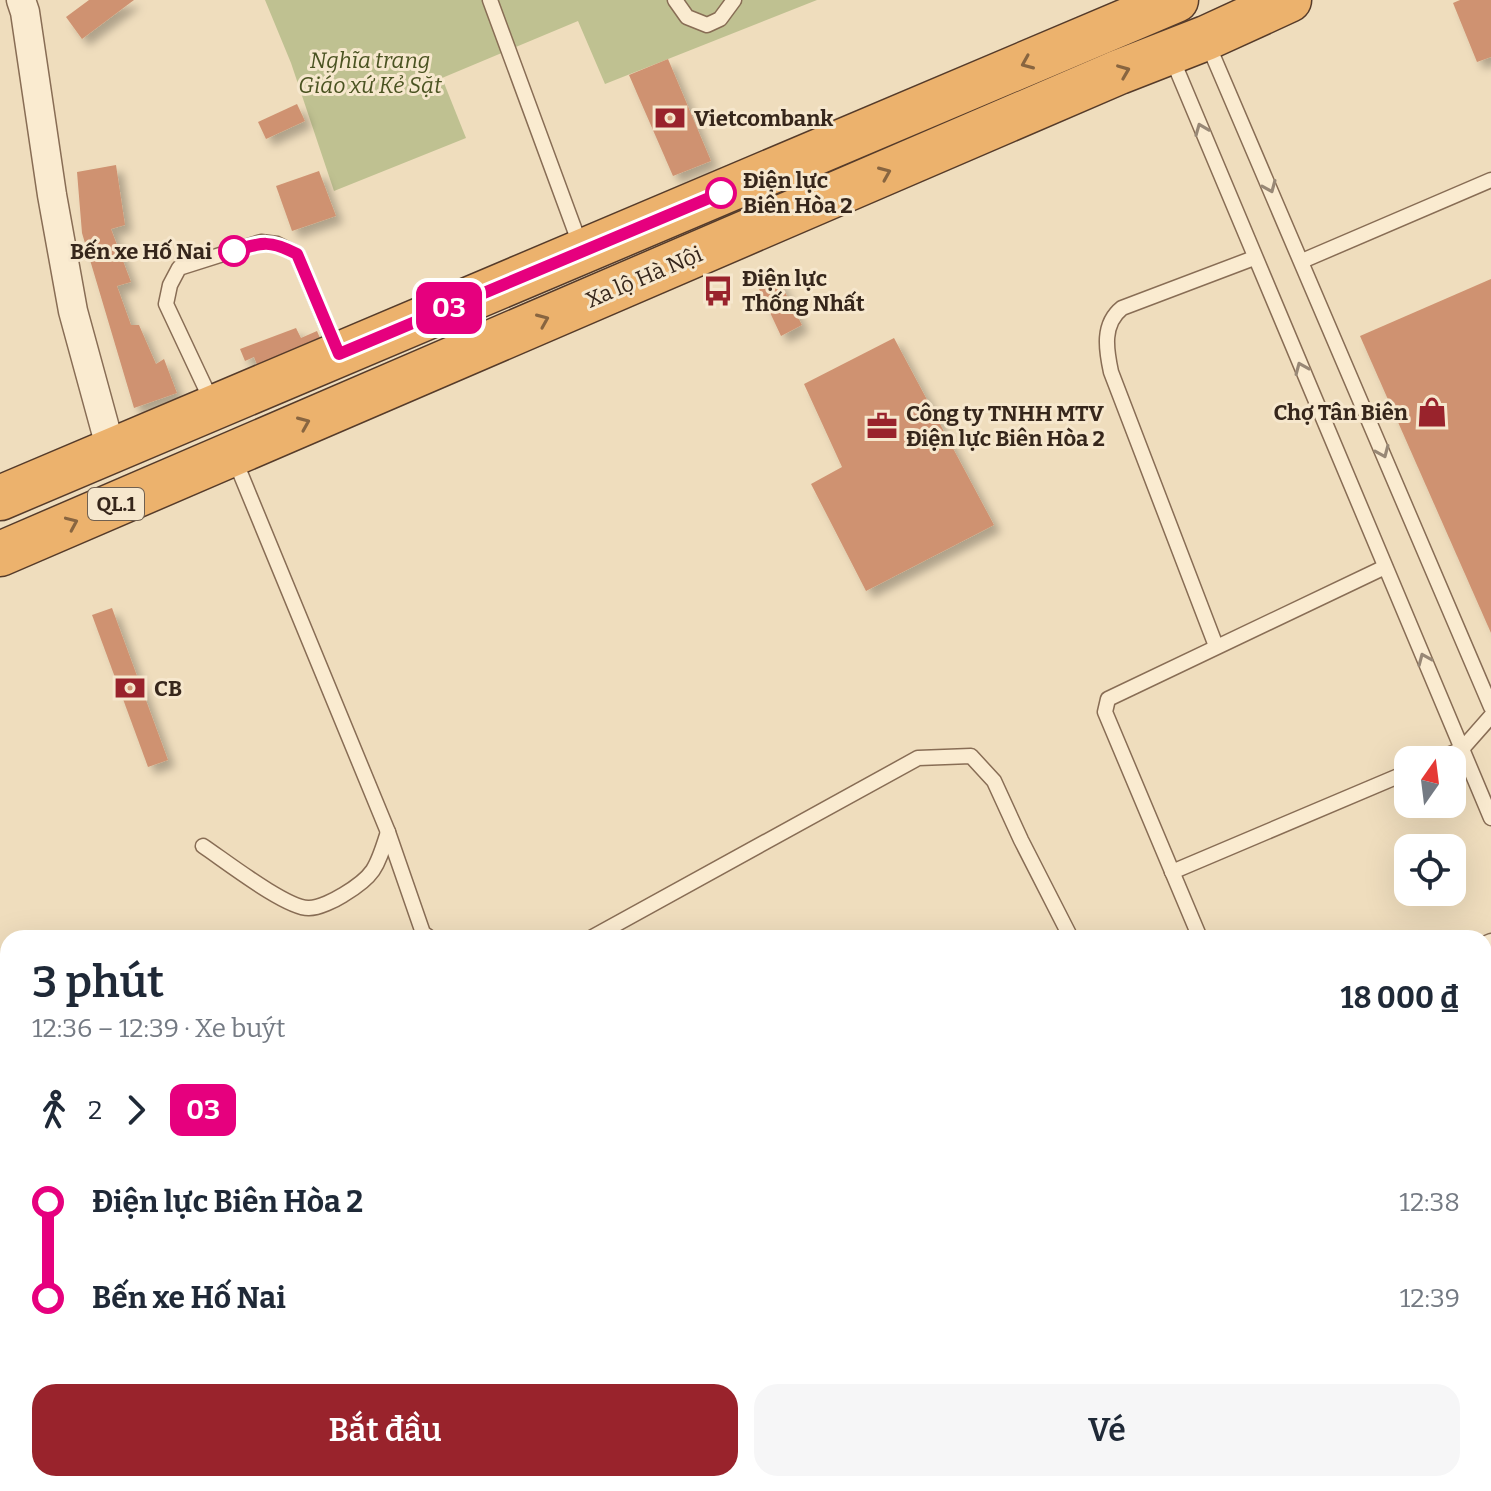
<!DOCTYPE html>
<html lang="vi">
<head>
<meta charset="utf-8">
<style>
	:root { --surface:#fff; --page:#f6f6f7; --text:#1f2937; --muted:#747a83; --accent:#99232c }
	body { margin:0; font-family:Bitter,serif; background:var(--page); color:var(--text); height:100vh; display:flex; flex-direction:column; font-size:30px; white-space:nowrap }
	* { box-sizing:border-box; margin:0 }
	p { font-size:26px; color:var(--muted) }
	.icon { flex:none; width:44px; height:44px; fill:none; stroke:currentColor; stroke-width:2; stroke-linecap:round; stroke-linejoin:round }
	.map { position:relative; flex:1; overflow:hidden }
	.panel { position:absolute; left:0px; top:930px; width:1492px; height:562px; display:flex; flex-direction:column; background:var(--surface); border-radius:24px 24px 0 0; box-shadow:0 8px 32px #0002 }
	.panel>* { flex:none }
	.badge { padding:0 16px; border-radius:12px; font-size:28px; line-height:52px }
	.needle { width:52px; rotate:14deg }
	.fabs { position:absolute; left:1394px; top:746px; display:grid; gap:16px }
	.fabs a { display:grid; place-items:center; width:72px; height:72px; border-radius:16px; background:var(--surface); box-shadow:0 8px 32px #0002; font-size:40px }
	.map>.badge { position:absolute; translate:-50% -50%; box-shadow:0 0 0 4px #fff }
	.legs { display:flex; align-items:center; gap:12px; height:88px; padding:0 32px; font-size:26px }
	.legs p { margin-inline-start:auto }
	.head { display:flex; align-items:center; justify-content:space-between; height:136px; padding:0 32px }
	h1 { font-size:44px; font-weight:600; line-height:60px }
	.cta { display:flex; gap:16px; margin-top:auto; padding:16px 32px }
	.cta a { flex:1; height:92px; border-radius:24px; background:var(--accent); color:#fff; font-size:32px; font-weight:600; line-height:92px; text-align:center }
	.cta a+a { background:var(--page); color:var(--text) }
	ul { padding:0 32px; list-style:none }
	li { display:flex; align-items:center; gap:28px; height:96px; font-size:30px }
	li i { display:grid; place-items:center; width:12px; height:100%; margin:0 10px; background:currentColor }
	li i::after { content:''; width:20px; height:20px; margin:-10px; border:6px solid; border-radius:50%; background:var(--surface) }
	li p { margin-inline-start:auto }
	li:first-child i { background:linear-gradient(#0000 50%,currentColor 0) }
	li:last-child i { background:linear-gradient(currentColor 50%,#0000 0) }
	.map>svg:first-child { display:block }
	.cemetery { fill:#bfc191 }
	.building { fill:#cf9271; filter:url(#shadow) }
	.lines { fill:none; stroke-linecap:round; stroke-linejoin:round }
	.service-casing { stroke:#886d55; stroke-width:17 }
	.minor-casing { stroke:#886d55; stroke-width:31 }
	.trunk-casing { stroke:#553b2a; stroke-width:47 }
	.service { stroke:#faebd0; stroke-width:14 }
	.minor { stroke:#faebd0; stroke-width:28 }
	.trunk { stroke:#ecb26d; stroke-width:44 }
	.oneway { stroke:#886540 }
	.oneway2 { stroke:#988876 }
	.line-1-casing { stroke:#fff; stroke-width:18 }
	.line-1 { stroke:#e6007e; stroke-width:12 }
	.stop-1-dot { fill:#fff; stroke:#e6007e; stroke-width:4 }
	.labels { text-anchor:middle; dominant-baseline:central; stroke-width:6; stroke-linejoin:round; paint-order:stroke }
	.shield { fill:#f6e7cd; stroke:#706050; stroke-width:2 }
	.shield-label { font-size:20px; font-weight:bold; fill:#36261b }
	.park-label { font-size:22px; font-style:italic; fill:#4a5321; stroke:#f6e7cd }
	.poi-label { font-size:22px; font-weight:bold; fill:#36261b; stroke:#f6e7cd; text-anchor:start }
	.stop-label { font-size:22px; font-weight:bold; fill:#36261b; stroke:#f6e7cd; text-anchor:start }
	.street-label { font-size:22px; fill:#36261b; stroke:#f6e7cd }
</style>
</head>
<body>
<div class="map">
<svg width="1491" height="1491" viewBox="0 0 1491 1491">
	<defs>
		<filter id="shadow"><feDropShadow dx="7" dy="7" stdDeviation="4" flood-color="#0004"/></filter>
	</defs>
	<rect width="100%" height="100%" fill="#efddbd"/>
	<!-- cemetery -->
	<g class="cemetery">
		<path d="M 265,0 L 817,0 L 605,84 L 578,21 L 442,78 L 466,138 L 334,191 L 291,63 Z"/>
		<path d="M 1068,1484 L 1279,1484 L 1294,1491 L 1062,1491 Z"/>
	</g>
	<!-- building -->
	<g class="building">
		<path d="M 89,0 L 134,0 L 82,39 L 66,17 Z"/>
		<path d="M 1460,0 L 1491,0 L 1491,57 L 1477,62 L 1453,3 Z"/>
		<path d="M 668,59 L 711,161 L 673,176 L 629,75 Z"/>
		<path d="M 297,104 L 305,121 L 266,139 L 258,122 Z"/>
		<path d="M 116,165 L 125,225 L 111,229 L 131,282 L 117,286 L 131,325 L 139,325 L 156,364 L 164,359 L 177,393 L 134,408 L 82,233 L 77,172 Z"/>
		<path d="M 319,171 L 336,216 L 292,231 L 276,186 Z"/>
		<path d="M 778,279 L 802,325 L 781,336 L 759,289 Z"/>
		<path d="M 1491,279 L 1491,633 L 1360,336 Z"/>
		<path d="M 296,328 L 301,338 L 317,331 L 322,343 L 259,370 L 254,357 L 245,361 L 240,349 Z"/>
		<path d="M 894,338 L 994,525 L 866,591 L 811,484 L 842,467 L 804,384 Z"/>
		<path d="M 112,608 L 168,760 L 148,767 L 92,615 Z"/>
	</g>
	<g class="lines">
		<!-- service casing -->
		<g class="service-casing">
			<g id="service">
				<path d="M 490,0 L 581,247"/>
				<path d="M 675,0 L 687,17 L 707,25 L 720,19 L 734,0"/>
				<path d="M 1207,42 L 1491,707"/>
				<path d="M 1171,56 L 1491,818"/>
				<path d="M 1302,261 L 1491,180"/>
				<path d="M 212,402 L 166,304 L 170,285 L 179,268 L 261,242 L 277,244 L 297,254 L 337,350"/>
				<path d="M 234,458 L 388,832 L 423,933 L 430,938"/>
				<path d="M 1216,646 L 1111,372 C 1106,349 1102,324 1122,308 L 1254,258"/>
				<path d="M 1436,760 L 1462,749 L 1491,716"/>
				<path d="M 203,846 C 224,860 287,909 309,908 C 319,908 335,900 343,895 C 375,876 377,867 388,832"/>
				<path d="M 1172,872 L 1408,772"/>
				<path d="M 591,938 L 918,758 L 971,756 L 994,781 L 1021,840 L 1071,938"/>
				<path d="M 1200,938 L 1105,712 L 1108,699 L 1385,567"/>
				<path d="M 1484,944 L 1491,941"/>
			</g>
		</g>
		<!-- minor casing -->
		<g class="minor-casing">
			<g id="minor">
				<path d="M 21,0 L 25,12 L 52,195 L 73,311 L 111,450"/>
				<path d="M 0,1035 L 8,1040"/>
				<path d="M 1484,1270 L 1491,1268"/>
				<path d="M 0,1271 L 8,1276"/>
				<path d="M 1484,1473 L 1491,1474"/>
				<path d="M 388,1484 L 401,1491"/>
				<path d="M 1307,1484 L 1322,1491"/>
				<path d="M 298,1491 L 303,1484"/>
				<path d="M 796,1491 L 801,1484"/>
				<path d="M 1048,1491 L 1054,1484"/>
				<path d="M 1396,1491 L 1400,1484"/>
			</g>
		</g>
		<!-- trunk casing -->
		<g class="trunk-casing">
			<g id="trunk">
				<path d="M 0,498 L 1176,0"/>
				<path d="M 0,554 L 1119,72 L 1206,38 L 1289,0"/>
			</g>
		</g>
		<!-- service -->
		<use href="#service" class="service"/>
		<!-- minor -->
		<use href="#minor" class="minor"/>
		<!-- trunk -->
		<use href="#trunk" class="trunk"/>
	</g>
	<!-- one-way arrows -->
	<defs><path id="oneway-chevron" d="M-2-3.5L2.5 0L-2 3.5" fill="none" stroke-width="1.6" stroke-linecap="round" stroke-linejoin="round" transform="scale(2)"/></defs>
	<g class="oneway">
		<use href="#oneway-chevron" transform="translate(1027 63) rotate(157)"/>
		<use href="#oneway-chevron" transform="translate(1124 71) rotate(-22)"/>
		<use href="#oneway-chevron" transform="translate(885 173) rotate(-23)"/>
		<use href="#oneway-chevron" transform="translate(543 320) rotate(-23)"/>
		<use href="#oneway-chevron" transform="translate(304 423) rotate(-23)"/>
		<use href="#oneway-chevron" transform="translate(72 523) rotate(-24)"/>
	</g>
	<g class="oneway2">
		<use href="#oneway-chevron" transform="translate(1201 129) rotate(-112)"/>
		<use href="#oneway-chevron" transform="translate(1270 187) rotate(67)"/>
		<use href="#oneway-chevron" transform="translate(1301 368) rotate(-113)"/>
		<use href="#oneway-chevron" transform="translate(1383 452) rotate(67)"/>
		<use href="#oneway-chevron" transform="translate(1424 659) rotate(-113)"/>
	</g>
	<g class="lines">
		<!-- line-1 casing -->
		<g class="line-1-casing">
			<path id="line-1" d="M 234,251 C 263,242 270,240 297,254 L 339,354 L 721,193"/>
		</g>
		<!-- line-1 -->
		<use href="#line-1" class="line-1"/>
	</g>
	<!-- icons -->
	<defs>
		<g id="bank-bare" transform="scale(2.4)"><path d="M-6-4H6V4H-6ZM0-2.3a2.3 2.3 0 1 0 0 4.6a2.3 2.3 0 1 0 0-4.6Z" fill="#99232c" stroke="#f6e7cd" stroke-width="2.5" paint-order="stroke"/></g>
		<g id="bus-bare" transform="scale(2.4)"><path d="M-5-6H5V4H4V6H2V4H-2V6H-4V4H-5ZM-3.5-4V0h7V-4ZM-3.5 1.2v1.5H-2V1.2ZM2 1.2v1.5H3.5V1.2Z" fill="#99232c" stroke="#f6e7cd" stroke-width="2.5" paint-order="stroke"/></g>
		<g id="shop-bare" transform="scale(2.4)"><path d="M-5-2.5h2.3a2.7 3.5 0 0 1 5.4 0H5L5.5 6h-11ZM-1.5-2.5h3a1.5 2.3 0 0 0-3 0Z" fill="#99232c" stroke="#f6e7cd" stroke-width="2.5" paint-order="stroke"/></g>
		<g id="office-bare" transform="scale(2.4)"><path d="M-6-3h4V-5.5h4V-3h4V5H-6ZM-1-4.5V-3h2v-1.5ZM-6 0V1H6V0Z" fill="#99232c" stroke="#f6e7cd" stroke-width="2.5" paint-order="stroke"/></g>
	</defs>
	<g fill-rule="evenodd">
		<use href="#bank-bare" x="670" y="118"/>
		<use href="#bus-bare" x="718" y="291"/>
		<use href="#shop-bare" x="1432" y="412"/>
		<use href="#office-bare" x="882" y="426"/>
		<use href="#bank-bare" x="130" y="688"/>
	</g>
	<!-- markers -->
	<g class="stop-1-dot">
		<circle cx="721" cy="193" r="14"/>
		<circle cx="234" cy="251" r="14"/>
	</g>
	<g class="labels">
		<!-- shield labels -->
		<rect class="shield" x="88" y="488" width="56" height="32" rx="6"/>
		<g class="shield-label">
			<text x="116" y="504">QL.1</text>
		</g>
		<!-- park labels -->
		<g class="park-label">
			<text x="370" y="60">Nghĩa trang<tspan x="370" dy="25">Giáo xứ Kẻ Sặt</tspan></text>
		</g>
		<!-- poi labels -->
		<g class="poi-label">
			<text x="694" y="118">Vietcombank</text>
			<text x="742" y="278">Điện lực<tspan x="742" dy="25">Thống Nhất</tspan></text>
			<text x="1408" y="412" text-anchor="end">Chợ Tân Biên</text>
			<text x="906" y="413">Công ty TNHH MTV<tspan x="906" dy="25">Điện lực Biên Hòa 2</tspan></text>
			<text x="154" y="688">CB</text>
		</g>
		<!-- stop labels -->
		<g class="stop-label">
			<text x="743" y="180">Điện lực<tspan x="743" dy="25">Biên Hòa 2</tspan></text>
			<text x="212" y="251" text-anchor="end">Bến xe Hố Nai</text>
		</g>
		<!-- street labels -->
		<g class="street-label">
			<text transform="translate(644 277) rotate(-23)">Xa lộ Hà Nội</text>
		</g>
	</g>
</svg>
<div class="fabs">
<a><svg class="needle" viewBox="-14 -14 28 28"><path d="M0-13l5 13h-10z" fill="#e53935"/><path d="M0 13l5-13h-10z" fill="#747a83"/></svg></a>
<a><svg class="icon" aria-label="locate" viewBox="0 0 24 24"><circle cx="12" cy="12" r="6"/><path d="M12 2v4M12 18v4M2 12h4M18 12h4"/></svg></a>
</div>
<b class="badge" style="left:449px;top:308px;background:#e6007e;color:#fff">03</b>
<section class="panel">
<div class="head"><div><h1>3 phút</h1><p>12:36 – 12:39 · Xe buýt</p></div><b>18 000 ₫</b></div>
<div class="legs"><svg class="icon" aria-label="walk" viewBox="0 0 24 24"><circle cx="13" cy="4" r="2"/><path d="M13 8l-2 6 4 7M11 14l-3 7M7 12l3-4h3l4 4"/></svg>2<svg class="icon" aria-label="forward" viewBox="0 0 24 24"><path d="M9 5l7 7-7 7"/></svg><b class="badge" style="background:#e6007e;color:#fff">03</b></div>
<ul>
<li><i style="color:#e6007e"></i><b>Điện lực Biên Hòa 2</b><p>12:38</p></li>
<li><i style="color:#e6007e"></i><b>Bến xe Hố Nai</b><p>12:39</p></li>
</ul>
<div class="cta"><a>Bắt đầu</a><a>Vé</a></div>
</section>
</div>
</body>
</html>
